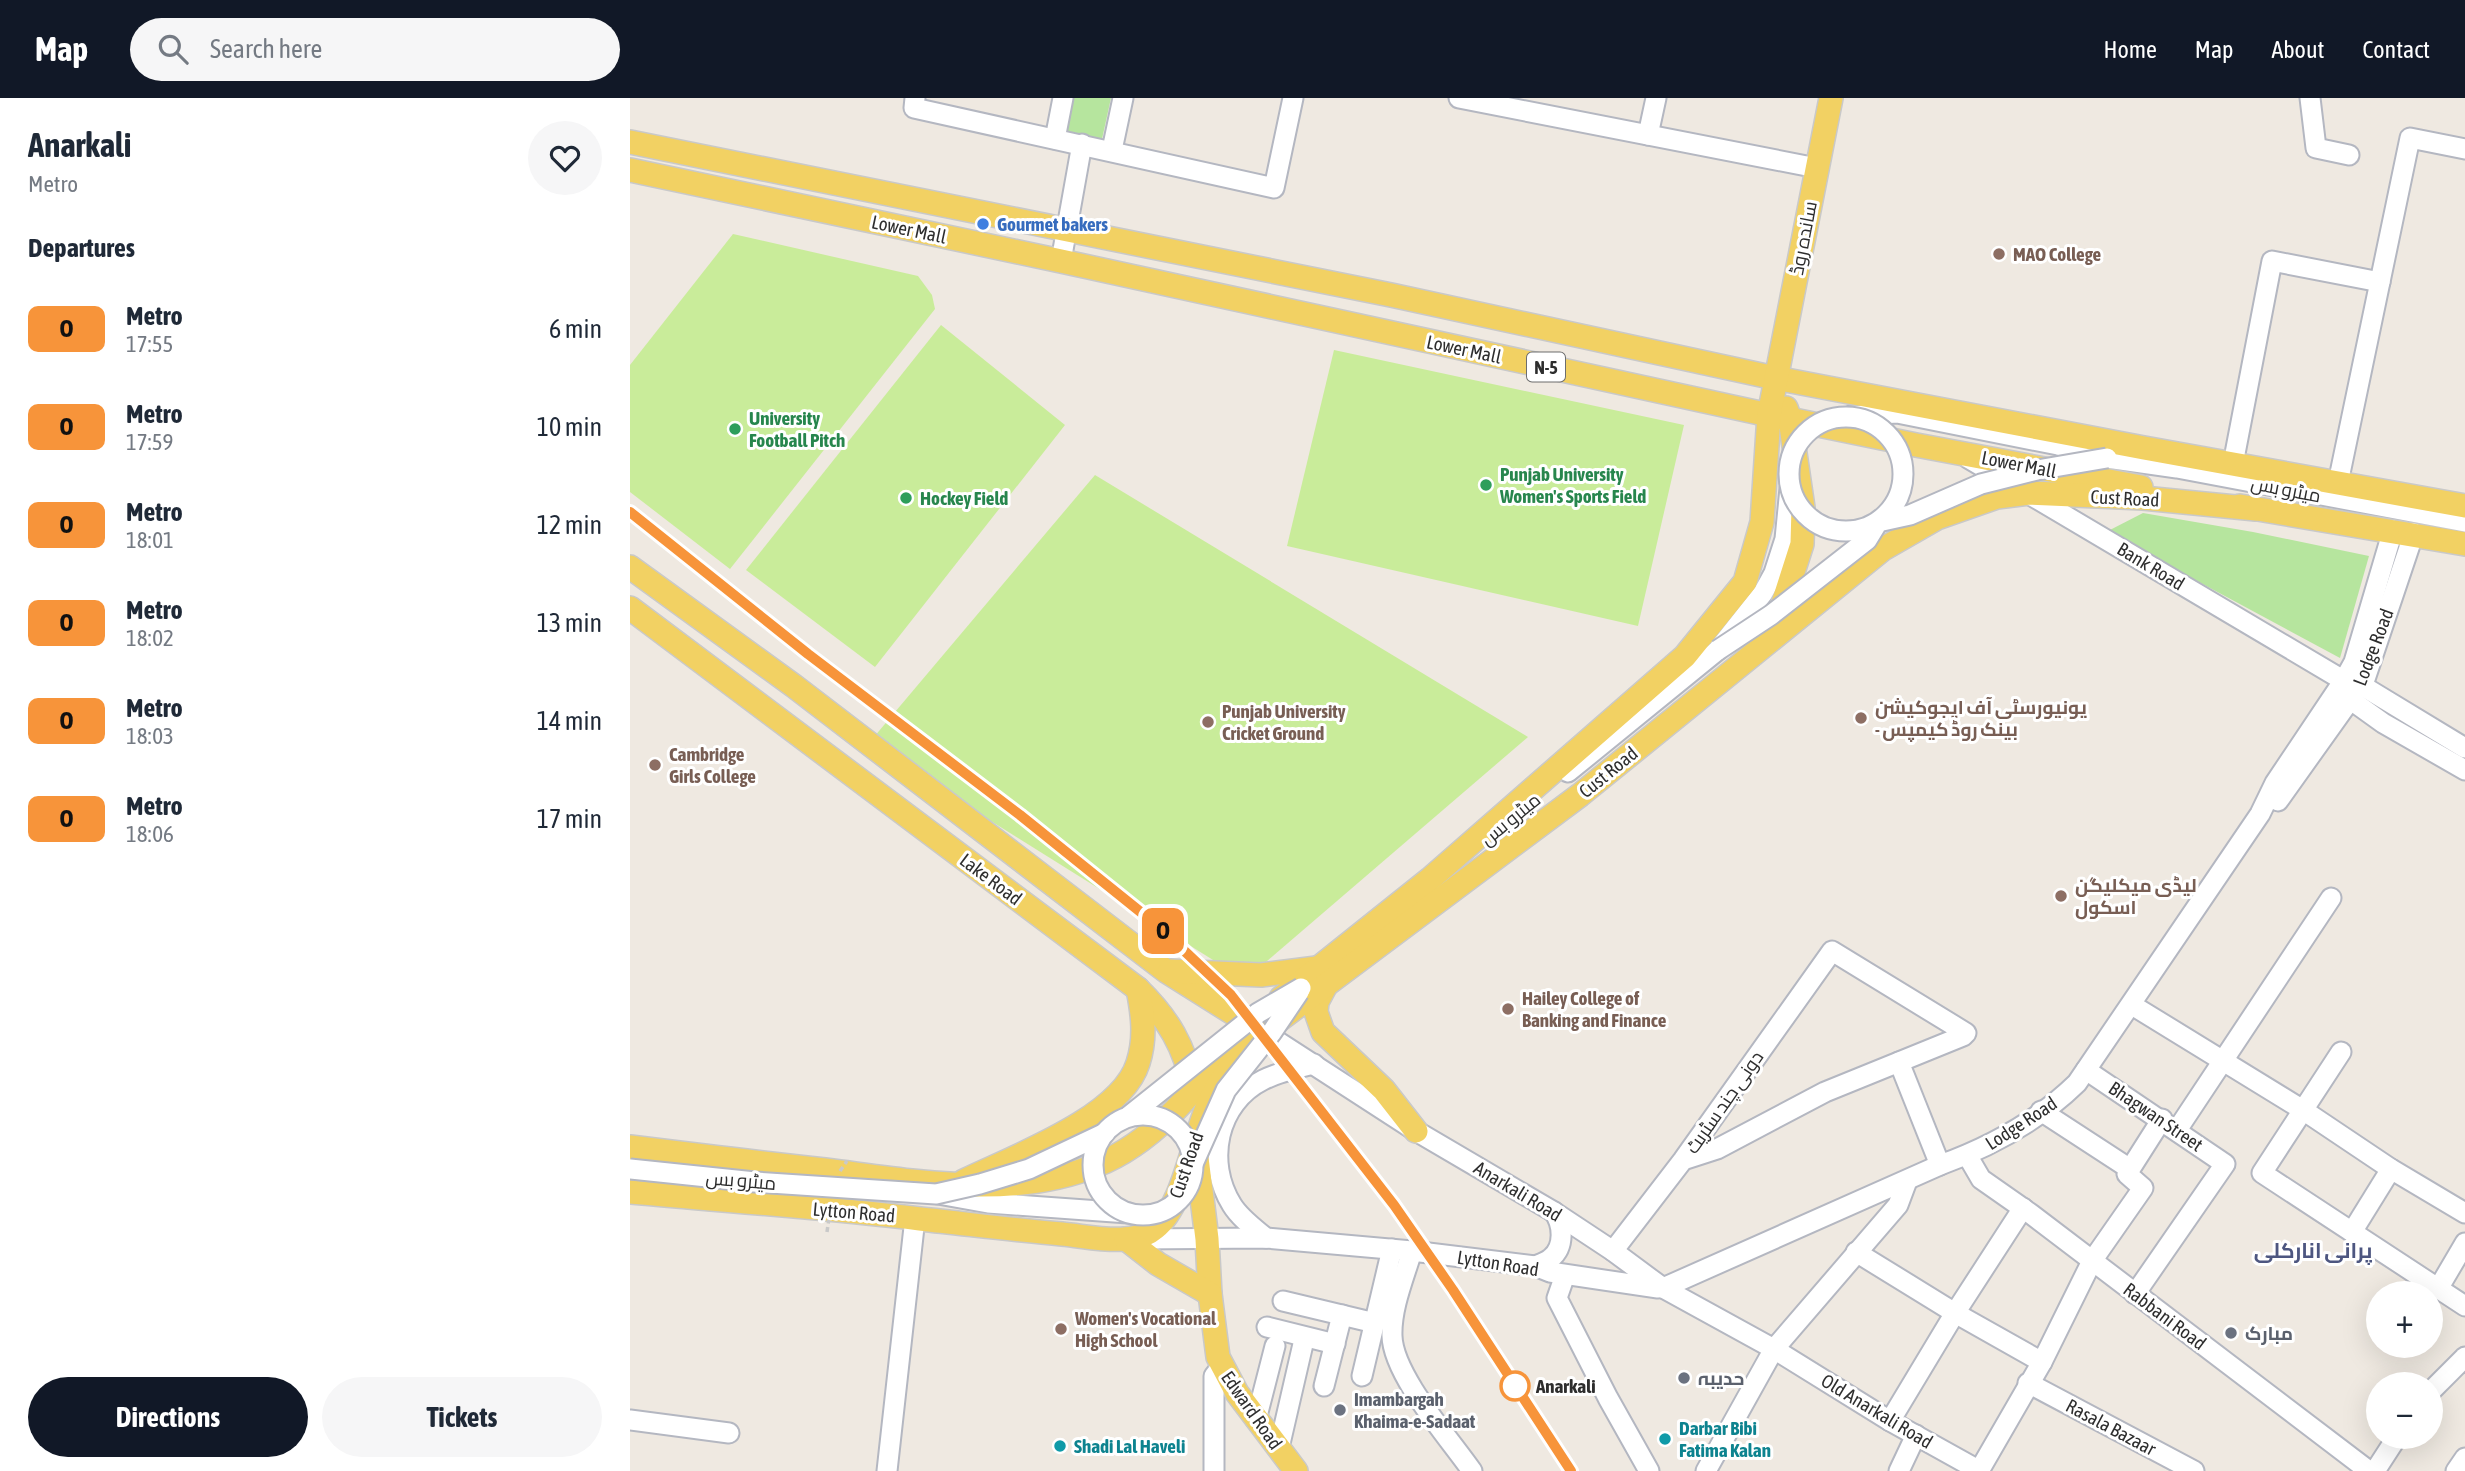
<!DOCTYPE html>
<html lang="en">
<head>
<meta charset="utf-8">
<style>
	:root { --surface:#fff; --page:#f6f6f7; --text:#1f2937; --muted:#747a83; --accent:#111827 }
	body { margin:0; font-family:"Asap Condensed",Cairo,sans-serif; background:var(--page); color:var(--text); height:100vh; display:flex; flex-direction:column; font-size:26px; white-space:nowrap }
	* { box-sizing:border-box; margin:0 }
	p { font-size:23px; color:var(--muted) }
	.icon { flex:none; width:38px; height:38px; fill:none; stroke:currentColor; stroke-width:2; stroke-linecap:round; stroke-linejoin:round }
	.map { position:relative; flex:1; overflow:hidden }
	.sheet { display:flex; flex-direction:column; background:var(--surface); width:630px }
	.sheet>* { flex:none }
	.badge { padding:0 14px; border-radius:10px; font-size:24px; line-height:46px }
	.fabs { position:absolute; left:1736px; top:1183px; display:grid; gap:14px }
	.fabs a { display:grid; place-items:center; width:77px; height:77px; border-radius:50%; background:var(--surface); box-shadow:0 7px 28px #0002; font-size:35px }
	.map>.badge { position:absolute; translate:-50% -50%; box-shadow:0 0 0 4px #fff }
	h2 { padding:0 28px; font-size:26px; line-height:63px }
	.round { display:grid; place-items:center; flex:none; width:74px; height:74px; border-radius:37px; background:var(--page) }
	.head { display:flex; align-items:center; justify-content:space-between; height:119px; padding:0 28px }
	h1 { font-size:33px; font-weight:700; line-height:52px }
	.button { display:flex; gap:14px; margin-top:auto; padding:14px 28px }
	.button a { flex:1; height:80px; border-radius:42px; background:var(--accent); color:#fff; font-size:28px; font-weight:700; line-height:80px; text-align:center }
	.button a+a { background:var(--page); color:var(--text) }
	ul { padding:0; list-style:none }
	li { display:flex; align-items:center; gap:21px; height:98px; padding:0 28px }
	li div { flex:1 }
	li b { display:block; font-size:26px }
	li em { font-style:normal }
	li .badge { min-width:77px; font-weight:700; text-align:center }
	header { display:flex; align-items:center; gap:42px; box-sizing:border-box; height:98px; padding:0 35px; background:var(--accent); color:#fff }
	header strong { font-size:33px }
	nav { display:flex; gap:38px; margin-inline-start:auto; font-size:24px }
	.search { width:490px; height:63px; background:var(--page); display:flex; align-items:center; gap:18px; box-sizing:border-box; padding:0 24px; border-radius:38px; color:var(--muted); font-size:26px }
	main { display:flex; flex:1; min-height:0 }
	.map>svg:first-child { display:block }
	.green { fill:#b6e59e }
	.pitch { fill:#c9ec9a }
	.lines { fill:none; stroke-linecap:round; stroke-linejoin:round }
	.minor-casing { stroke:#b4b7c1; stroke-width:23 }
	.major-casing { stroke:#c9c9c9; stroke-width:26 }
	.minor { stroke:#fff; stroke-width:19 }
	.major { stroke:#f2d163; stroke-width:23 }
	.minor-bridge-casing { stroke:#b4b7c1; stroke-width:23; stroke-linecap:butt }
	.path-bridge { stroke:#c9c9c9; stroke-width:3.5; stroke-dasharray:5 3.5; stroke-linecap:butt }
	.minor-bridge { stroke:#fff; stroke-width:19 }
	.line-casing { stroke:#fff; stroke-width:16 }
	.line { stroke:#f7943a; stroke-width:10 }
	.shop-dot { fill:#3f7fe0; stroke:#fff; stroke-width:2.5 }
	.education-dot { fill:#8d6e63; stroke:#fff; stroke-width:2.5 }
	.leisure-dot { fill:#2e9e5b; stroke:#fff; stroke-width:2.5 }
	.worship-dot { fill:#6b7280; stroke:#fff; stroke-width:2.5 }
	.stop-dot { fill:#fff; stroke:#f7943a; stroke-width:3.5 }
	.culture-dot { fill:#0f9aa8; stroke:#fff; stroke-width:2.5 }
	.labels { text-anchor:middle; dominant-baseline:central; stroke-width:6; stroke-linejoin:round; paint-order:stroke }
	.shield { fill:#fff; stroke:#6d6d6d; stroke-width:2 }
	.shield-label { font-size:18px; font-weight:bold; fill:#2e2e2e }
	.shop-label { font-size:19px; font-weight:bold; fill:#366cbe; stroke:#fff; text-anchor:start }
	.street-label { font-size:19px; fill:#2e2e2e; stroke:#fff }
	.education-label { font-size:19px; font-weight:bold; fill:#785e54; stroke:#fff; text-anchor:start }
	.leisure-label { font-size:19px; font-weight:bold; fill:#27864d; stroke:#fff; text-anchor:start }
	.worship-label { font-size:19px; font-weight:bold; fill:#5b616d; stroke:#fff; text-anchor:start }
	.stop-label { font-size:19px; font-weight:bold; fill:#2e2e2e; stroke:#fff; text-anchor:start }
	.culture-label { font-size:19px; font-weight:bold; fill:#0d838f; stroke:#fff; text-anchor:start }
	.neighbourhood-label { font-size:21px; font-weight:bold; fill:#4d5680; stroke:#fff }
</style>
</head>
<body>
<header>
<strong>Map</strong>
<div class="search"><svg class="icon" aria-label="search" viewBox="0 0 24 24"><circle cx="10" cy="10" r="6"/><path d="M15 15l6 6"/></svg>Search here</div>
<nav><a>Home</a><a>Map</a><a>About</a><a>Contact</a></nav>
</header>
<main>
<section class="sheet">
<div class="head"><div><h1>Anarkali</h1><p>Metro</p></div><a class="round"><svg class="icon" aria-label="heart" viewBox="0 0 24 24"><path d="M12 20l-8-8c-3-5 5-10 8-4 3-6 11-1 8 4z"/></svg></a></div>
<h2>Departures</h2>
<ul>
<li><span class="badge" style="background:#f7943a;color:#111">O</span><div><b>Metro</b><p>17:55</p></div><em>6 min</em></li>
<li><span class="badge" style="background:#f7943a;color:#111">O</span><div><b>Metro</b><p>17:59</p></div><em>10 min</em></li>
<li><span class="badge" style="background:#f7943a;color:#111">O</span><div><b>Metro</b><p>18:01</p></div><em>12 min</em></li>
<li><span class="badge" style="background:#f7943a;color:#111">O</span><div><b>Metro</b><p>18:02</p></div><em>13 min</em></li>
<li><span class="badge" style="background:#f7943a;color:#111">O</span><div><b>Metro</b><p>18:03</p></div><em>14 min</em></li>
<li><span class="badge" style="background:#f7943a;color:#111">O</span><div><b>Metro</b><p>18:06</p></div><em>17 min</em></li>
</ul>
<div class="button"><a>Directions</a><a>Tickets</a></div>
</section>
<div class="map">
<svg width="1835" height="1373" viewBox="0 0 1835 1373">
	<rect width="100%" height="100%" fill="#efe9e1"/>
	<!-- green -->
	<g class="green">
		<path d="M 441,0 L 481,0 L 472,41 L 433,32 Z"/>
		<path d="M 1513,415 L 1623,434 L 1739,458 L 1710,560 L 1476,434 Z"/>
	</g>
	<!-- pitch -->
	<g class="pitch">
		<path d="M 103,136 L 288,178 L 302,197 L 305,211 L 100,471 L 0,394 L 0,267 Z"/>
		<path d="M 311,227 L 435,327 L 245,569 L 116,472 Z"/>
		<path d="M 704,252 L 1054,327 L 1008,528 L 657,448 Z"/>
		<path d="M 465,377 L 898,639 L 615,882 L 238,646 Z"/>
	</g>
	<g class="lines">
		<!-- minor casing -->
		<g class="minor-casing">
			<g id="minor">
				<path d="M 285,0 L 284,10 L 644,90 L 663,0"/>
				<path d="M 829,0 L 1187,70"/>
				<path d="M 1680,0 L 1686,50 L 1719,57"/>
				<path d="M 1018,37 L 1026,0"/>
				<path d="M 425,41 L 433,0"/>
				<path d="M 482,52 L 493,0"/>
				<path d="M 431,163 L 452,46"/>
				<path d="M 1221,318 L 1267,315 L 1428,347 L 1477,360 L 1547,370 L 1835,424"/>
				<path d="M 1338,360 L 1706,578 L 1731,587 L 1835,650"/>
				<path d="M 1603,366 L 1642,163 L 1750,184"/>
				<path d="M 1708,385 L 1780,40 L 1835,51"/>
				<path d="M 1717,590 L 1721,602 L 1753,625 L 1835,672"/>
				<path d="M 938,674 L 1088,552 L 1133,495 L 1144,475 L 1155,441 L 1160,390"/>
				<path d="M 1648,703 L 1735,581 L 1784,435"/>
				<path d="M 1502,907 L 1673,1012 L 1761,1071 L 1835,1115"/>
				<path d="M 633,934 L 786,1033 L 924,1114 L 983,1153 L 1033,1190 L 1144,1251 L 1260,1323 L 1350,1373"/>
				<path d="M 1711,954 L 1632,1075 L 1835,1208"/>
				<path d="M 1269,964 L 1310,1067"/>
				<path d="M 1456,972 L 1595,1066 L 1505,1196"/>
				<path d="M 1411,1013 L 1500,1071"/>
				<path d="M 1547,1032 L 1701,800"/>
				<path d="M 1337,1057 L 1351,1081 L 1401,1116 L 1739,1373"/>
				<path d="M 308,1096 L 358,1105 L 498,1115"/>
				<path d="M 1722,1134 L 1761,1071"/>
				<path d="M 636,1140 C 624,1130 610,1120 602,1107 C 575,1064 587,1005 633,982 C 649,974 667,970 684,966"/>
				<path d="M 506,1141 L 636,1140 L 782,1153 L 905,1168 L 920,1174 L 1028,1190"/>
				<path d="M 782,1153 C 774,1180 761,1210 762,1238 C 763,1277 819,1340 842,1373"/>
				<path d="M 983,1153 L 1053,1062 L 1202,853 L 1336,935 L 1333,938 L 1195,994 L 1087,1051 L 1053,1062"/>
				<path d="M 1226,1154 L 1325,1215 L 1412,1264"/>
				<path d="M 905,1168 C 910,1166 917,1164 921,1160 C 935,1149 933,1126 924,1114"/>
				<path d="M 935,1177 L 927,1200 L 978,1300 L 1019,1373"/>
				<path d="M 1033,1190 L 1310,1067 C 1360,1049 1409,1022 1447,985 L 1630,716 L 1645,685 L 1714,582 L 1724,564 L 1763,432"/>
				<path d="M 1808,1191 L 1835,1145"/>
				<path d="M 653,1203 L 745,1225"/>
				<path d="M 637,1229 L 705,1246"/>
				<path d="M 732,1278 L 762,1151"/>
				<path d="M 1398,1285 L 1564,1373"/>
				<path d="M 694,1288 L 712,1217"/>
				<path d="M 1801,1293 L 1835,1259"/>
				<path d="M 0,1322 L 99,1335"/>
				<path d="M 626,1322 L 645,1248"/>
				<path d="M 1260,1323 L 1325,1215 L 1393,1110"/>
				<path d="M 649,1350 L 673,1246"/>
				<path d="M 257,1373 L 285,1120"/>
				<path d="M 584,1373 L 584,1278 L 591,1269"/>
				<path d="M 1076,1373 L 1144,1251 L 1268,1107 L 1277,1083"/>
				<path d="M 1269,1373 L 1286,1337"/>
				<path d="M 1349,1373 L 1412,1264 L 1462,1163 L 1513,1090 L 1497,1076 L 1532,1021"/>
				<path d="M 1745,1373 L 1767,1339"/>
				<path d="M 1826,1373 L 1835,1360"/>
			</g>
		</g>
		<!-- major casing -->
		<g class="major-casing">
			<g id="major">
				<path d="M 0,44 L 761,197 L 1145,280 L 1514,350 L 1835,408"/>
				<path d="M 0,72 L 431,163 L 1139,317 L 1286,347 L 1511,389"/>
				<path d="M 1610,408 L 1835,446"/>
				<path d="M 0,469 L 164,588 L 536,873 L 633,934"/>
				<path d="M 0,510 L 508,891 C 538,920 555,949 563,990"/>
				<path d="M 1149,518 L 1172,446 L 1173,410 L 1160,321 L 1156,310"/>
				<path d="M 540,873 L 631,877 L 687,870"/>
				<path d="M 695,889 L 687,904 L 686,914 L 693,934 L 754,992 L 786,1033"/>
				<path d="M 651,900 L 800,781 L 1055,558 L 1115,484 L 1132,424 L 1139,317 L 1201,0"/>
				<path d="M 0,1049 C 65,1057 130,1065 195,1072 C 284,1083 381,1102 467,1067 C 522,1045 561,997 596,952"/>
				<path d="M 566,1052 L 577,1141 L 580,1196 L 588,1259 L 607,1295 L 666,1373"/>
				<path d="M 334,1083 C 383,1059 491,1020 508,965 C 516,940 513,917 508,891"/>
				<path d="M 0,1094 C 97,1103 194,1109 290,1121 C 338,1126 385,1132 432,1136 C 453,1138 476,1143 496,1141 C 506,1140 517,1137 525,1130 C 554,1108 563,1039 579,1005 C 591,978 612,955 633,934 L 950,697 L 1253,451 L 1307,420 L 1367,399 L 1399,395 L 1513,400 L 1626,411"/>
				<path d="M 496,1141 L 528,1166 L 580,1196"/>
			</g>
		</g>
		<!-- minor -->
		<use href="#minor" class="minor"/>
		<!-- major -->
		<use href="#major" class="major"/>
		<!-- minor-bridge casing -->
		<g class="minor-bridge-casing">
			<g id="minor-bridge">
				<circle cx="1216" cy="376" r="57"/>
				<path d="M 1088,552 L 1141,517 L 1237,442 L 1248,424 L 1280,417 L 1351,386 L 1407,372 L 1477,360"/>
				<circle cx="513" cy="1067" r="50"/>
				<path d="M 499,1018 L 628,915 L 671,890"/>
				<path d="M 563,1066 L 596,992 L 642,934 L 669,894"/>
				<path d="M 0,1071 L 125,1084 L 306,1096 L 350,1086 L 399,1071 L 475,1035"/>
			</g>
		</g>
		<!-- path-bridge -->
		<g class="path-bridge">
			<path d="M 210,1073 L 217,1063"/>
			<path d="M 197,1134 L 201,1106"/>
		</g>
		<!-- minor-bridge -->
		<use href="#minor-bridge" class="minor-bridge"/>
	</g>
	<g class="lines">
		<!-- line casing -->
		<g class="line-casing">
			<path id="line" d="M 0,414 L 178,556 L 390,717 L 528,828 L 601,897 L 764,1107 L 823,1192 L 941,1373"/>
		</g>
		<!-- line -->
		<use href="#line" class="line"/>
	</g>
	<!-- markers -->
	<circle class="shop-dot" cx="353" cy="126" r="7"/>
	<g class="education-dot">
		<circle cx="1369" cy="156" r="7"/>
		<circle cx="1231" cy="620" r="7"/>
		<circle cx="578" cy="624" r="7"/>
		<circle cx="25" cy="667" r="7"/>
		<circle cx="1431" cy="798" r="7"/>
		<circle cx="878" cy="911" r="7"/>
		<circle cx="431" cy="1231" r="7"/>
	</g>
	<g class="leisure-dot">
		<circle cx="105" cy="331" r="7"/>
		<circle cx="856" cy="387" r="7"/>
		<circle cx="276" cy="400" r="7"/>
	</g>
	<g class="worship-dot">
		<circle cx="1601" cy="1235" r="7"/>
		<circle cx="1054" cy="1280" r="7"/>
		<circle cx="710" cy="1312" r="7"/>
	</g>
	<circle class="stop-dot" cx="885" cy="1288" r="14"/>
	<g class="culture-dot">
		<circle cx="1035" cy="1341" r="7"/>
		<circle cx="430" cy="1348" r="7"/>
	</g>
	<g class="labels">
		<!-- shield labels -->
		<rect class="shield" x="897" y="254.5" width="38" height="29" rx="5"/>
		<g class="shield-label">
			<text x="916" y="269">N-5</text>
		</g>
		<!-- shop labels -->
		<g class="shop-label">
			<text x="367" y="126">Gourmet bakers</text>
		</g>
		<!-- street labels -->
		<g class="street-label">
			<text transform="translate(279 131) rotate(12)">Lower Mall</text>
			<text transform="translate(1173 140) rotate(-79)">ساندہ روڈ</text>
			<text transform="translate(834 251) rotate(12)">Lower Mall</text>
			<text transform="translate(1389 366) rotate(11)">Lower Mall</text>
			<text transform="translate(1656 391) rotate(11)">میٹرو بس</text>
			<text transform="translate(1495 400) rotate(3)">Cust Road</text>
			<text transform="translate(1521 468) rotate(31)">Bank Road</text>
			<text transform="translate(1743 549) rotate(-69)">Lodge Road</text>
			<text transform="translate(978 674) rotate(-39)">Cust Road</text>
			<text transform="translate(880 721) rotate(-39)">میٹرو بس</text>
			<text transform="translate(361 781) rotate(37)">Lake Road</text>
			<text transform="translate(1094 1004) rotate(-55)">دونی چند سٹریٹ</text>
			<text transform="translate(1526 1018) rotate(34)">Bhagwan Street</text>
			<text transform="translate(1391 1025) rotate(-33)">Lodge Road</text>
			<text transform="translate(556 1067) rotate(-71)">Cust Road</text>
			<text transform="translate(111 1082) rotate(5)">میٹرو بس</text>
			<text transform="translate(888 1093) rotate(31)">Anarkali Road</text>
			<text transform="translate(224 1114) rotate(5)">Lytton Road</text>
			<text transform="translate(868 1165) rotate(9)">Lytton Road</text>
			<text transform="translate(1535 1218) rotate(37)">Rabbani Road</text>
			<text transform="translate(622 1312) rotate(55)">Edward Road</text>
			<text transform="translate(1247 1313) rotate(31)">Old Anarkali Road</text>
			<text transform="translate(1481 1329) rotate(28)">Rasala Bazaar</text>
		</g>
		<!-- education labels -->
		<g class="education-label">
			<text x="1383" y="156">MAO College</text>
			<text x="1245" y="609">یونیورسٹی آف ایجوکیشن<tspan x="1245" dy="22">- بینک روڈ کیمپس</tspan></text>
			<text x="592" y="613">Punjab University<tspan x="592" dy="22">Cricket Ground</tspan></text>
			<text x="39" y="656">Cambridge<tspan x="39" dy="22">Girls College</tspan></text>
			<text x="1445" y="787">لیڈی میکلیگن<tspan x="1445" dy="22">اسکول</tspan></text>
			<text x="892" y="900">Hailey College of<tspan x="892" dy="22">Banking and Finance</tspan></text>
			<text x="445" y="1220">Women's Vocational<tspan x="445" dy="22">High School</tspan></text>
		</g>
		<!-- leisure labels -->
		<g class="leisure-label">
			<text x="119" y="320">University<tspan x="119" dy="22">Football Pitch</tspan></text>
			<text x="870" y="376">Punjab University<tspan x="870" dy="22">Women's Sports Field</tspan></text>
			<text x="290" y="400">Hockey Field</text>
		</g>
		<!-- worship labels -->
		<g class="worship-label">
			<text x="1615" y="1235">مبارک</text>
			<text x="1068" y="1280">حدیبہ</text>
			<text x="724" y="1301">Imambargah<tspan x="724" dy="22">Khaima-e-Sadaat</tspan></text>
		</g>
		<!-- stop labels -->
		<g class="stop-label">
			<text x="906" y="1288">Anarkali</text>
		</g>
		<!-- culture labels -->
		<g class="culture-label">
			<text x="1049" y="1330">Darbar Bibi<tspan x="1049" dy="22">Fatima Kalan</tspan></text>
			<text x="444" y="1348">Shadi Lal Haveli</text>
		</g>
		<!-- neighbourhood labels -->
		<g class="neighbourhood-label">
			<text x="1683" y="1152">پرانی انارکلی</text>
		</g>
	</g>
</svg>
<div class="fabs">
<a>+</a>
<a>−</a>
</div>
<b class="badge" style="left:533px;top:833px;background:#f7943a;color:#111">O</b>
</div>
</main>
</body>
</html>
